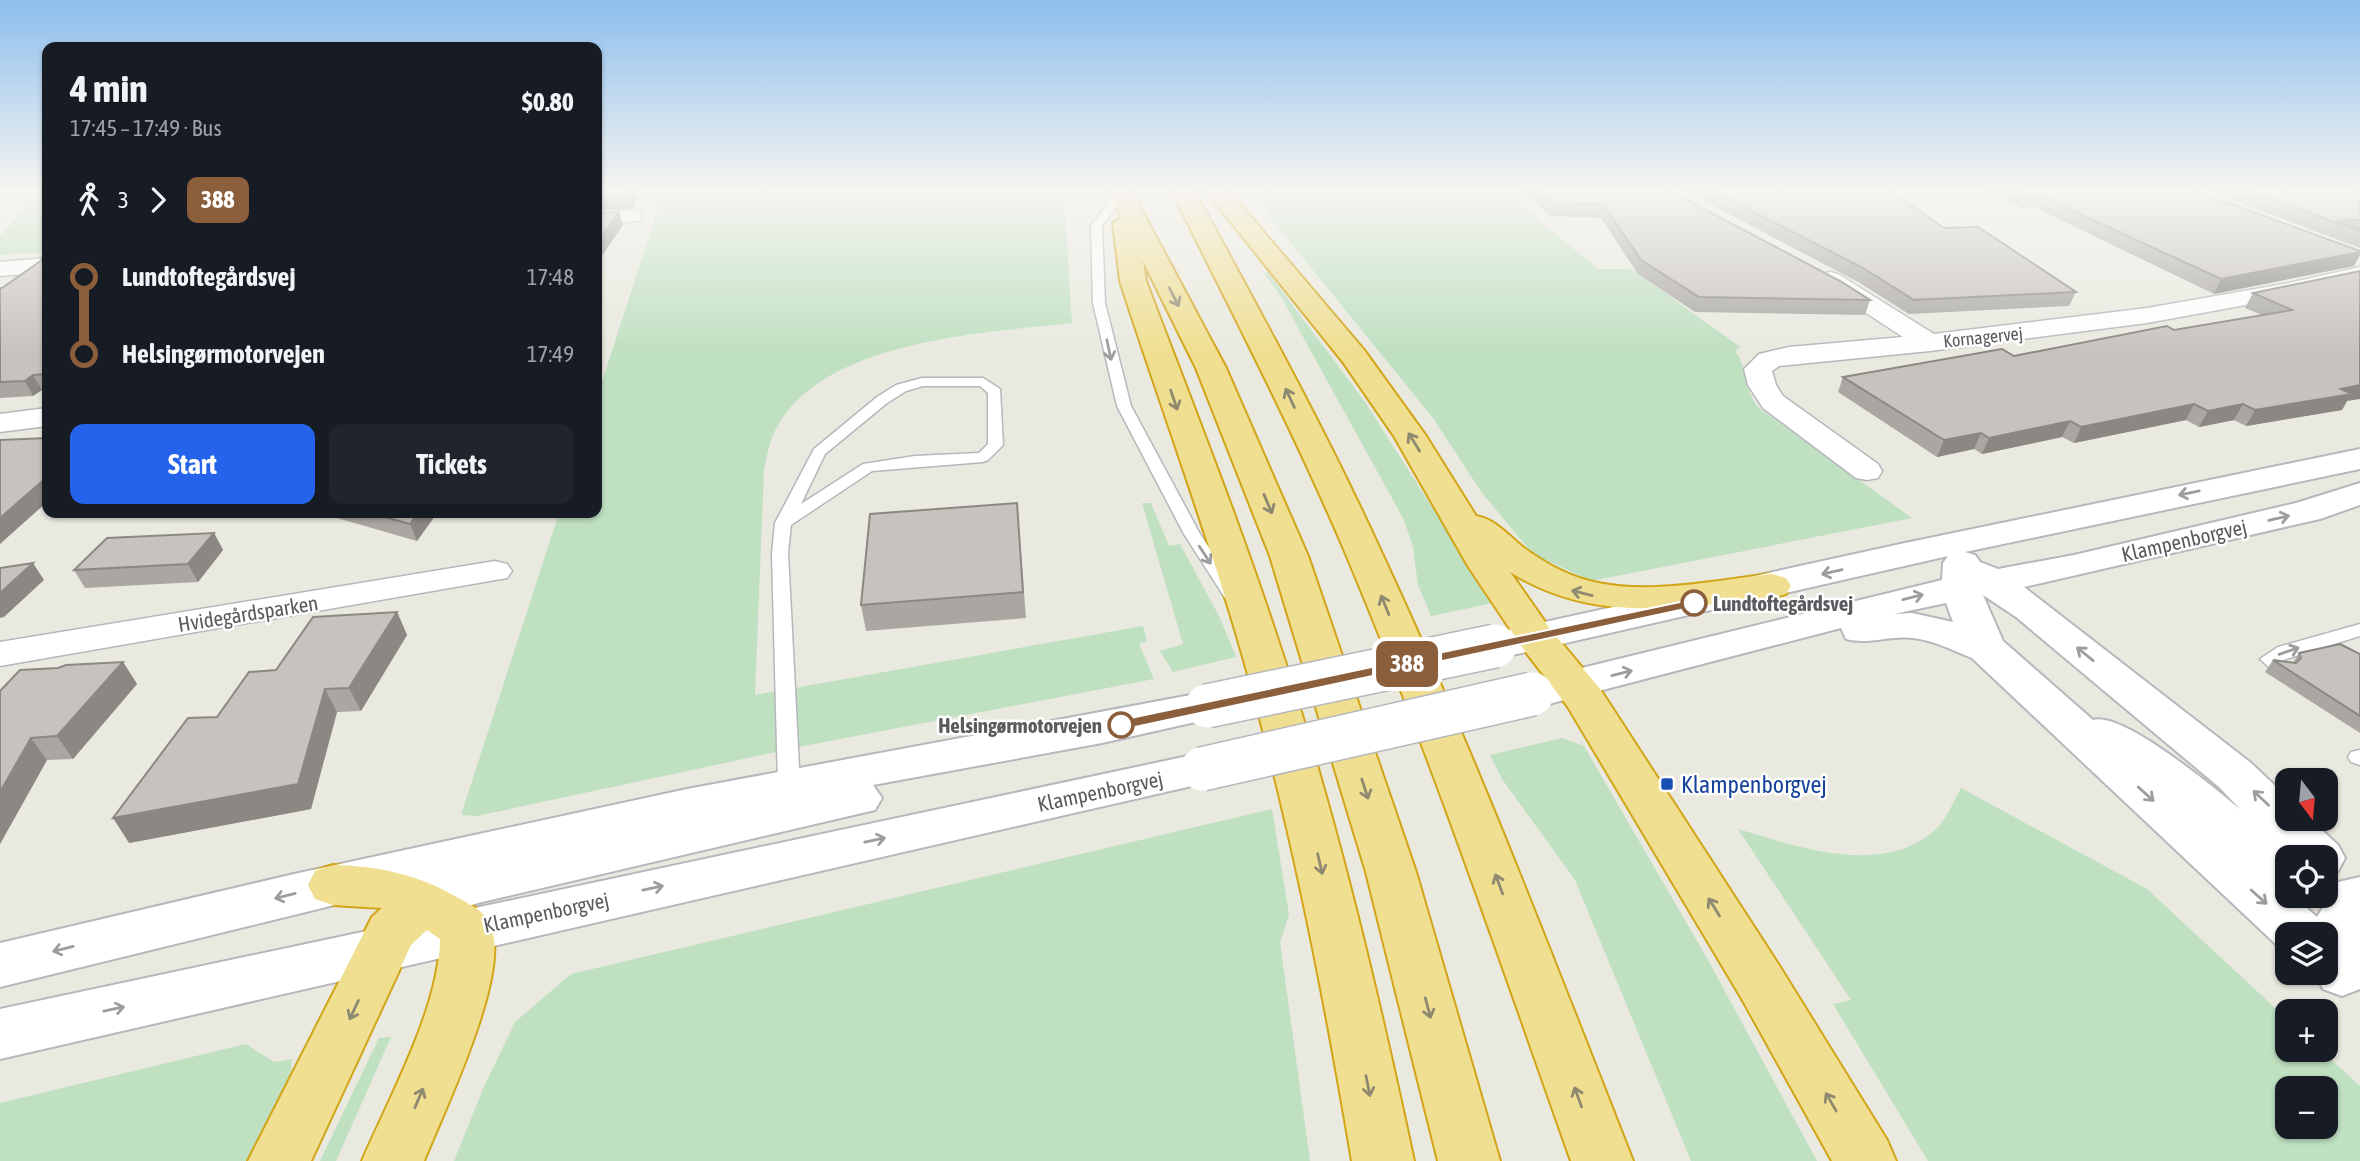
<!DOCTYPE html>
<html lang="en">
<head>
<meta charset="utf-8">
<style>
	:root { --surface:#171b24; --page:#20242c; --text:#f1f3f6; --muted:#9ea1a6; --accent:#2563eb }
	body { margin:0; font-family:"Asap Condensed",sans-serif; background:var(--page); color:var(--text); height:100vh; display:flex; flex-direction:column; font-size:26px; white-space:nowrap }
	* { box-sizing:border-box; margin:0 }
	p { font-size:23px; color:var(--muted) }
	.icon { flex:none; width:38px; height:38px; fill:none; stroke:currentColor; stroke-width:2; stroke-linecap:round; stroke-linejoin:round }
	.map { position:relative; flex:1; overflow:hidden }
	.details { position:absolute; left:42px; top:42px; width:560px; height:476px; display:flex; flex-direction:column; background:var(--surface); border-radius:14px; box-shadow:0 2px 5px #0004 }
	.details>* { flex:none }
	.badge { padding:0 14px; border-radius:10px; font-size:24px; line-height:46px }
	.needle { width:46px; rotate:164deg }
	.controls { position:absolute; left:2275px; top:768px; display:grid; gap:14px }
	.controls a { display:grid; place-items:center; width:63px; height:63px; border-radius:14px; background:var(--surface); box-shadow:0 2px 5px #0004; font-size:35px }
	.map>.badge { position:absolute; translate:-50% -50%; box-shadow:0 0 0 4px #fff }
	.legs { display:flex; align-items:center; gap:10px; height:77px; padding:0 28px; font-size:23px }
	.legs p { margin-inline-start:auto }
	.summary { display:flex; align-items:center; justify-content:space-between; height:119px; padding:0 28px }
	h1 { font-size:38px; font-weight:700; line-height:52px }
	.button { display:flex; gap:14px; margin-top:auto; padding:14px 28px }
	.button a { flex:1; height:80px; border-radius:14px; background:var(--accent); color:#fff; font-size:28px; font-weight:700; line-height:80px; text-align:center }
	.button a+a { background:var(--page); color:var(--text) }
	ul { padding:0 28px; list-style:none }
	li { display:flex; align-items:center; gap:24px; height:77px; font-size:26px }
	li i { display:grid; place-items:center; width:10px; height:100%; margin:0 9px; background:currentColor }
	li i::after { content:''; width:18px; height:18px; margin:-9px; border:5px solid; border-radius:50%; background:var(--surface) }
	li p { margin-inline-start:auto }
	li:first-child i { background:linear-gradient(#0000 50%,currentColor 0) }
	li:last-child i { background:linear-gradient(currentColor 50%,#0000 0) }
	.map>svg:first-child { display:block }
	.green { fill:#bfe0c1; fill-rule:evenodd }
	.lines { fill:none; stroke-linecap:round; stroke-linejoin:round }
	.service-casing { stroke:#b6b7bc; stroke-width:3 }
	.minor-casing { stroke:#b6b7bc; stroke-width:3 }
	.tertiary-casing { stroke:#b6b7bc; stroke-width:4 }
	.motorway-casing { stroke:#d2a518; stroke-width:4 }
	.service { fill:#fff; fill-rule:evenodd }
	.minor { fill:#fff; fill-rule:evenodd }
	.tertiary { fill:#fff; fill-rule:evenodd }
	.motorway { fill:#f0df91; fill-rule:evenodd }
	.tertiary-bridge-casing { stroke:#b6b7bc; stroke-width:46; stroke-linecap:butt }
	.tertiary-bridge { stroke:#fff; stroke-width:43 }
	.wall { fill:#aaa7a3 }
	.shaded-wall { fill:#8b8884 }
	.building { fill:#c6c2bd; stroke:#8b8884; stroke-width:2 }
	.oneway { stroke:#8e8970 }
	.oneway2 { stroke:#9b9d9f }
	.line-1 { fill:#8b5e3c; stroke:#fff; stroke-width:2 }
	.stop-1-dot { fill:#fff; stroke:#8b5e3c; stroke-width:3.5 }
	.transit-dot { fill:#1a4fb4; stroke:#fff; stroke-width:2.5 }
	.labels { text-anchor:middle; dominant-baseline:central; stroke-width:5; stroke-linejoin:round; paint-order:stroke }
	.far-street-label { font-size:18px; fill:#595b5f; stroke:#fff }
	.street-label { font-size:21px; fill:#595b5f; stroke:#fff }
	.stop-label { font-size:21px; font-weight:bold; fill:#595b5f; stroke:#fff; text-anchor:start }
	.near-transit-label { font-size:24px; fill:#164399; stroke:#fff; text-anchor:start }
</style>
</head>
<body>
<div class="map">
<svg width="2360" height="1161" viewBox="0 0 2360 1161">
	<rect width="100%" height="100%" fill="#eae9e0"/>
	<!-- green -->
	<g class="green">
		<path d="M 0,190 L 47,190 L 47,252 L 0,255 L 0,236 L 30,204 L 0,205 Z"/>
		<path d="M 664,190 L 1062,190 L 1065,211 L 1072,323 C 985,333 828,339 778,425 C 770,439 767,454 764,470 L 755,695 L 1143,626 L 1147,641 L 1139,644 L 1154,679 L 809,745 L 477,816 L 461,815 L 559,513 L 597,513 L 597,397 Z"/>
		<path d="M 1248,190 L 1503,190 L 1598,269 L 1632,269 L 1740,347 L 1735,351 C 1748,366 1743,390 1759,408 L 1912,518 L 1591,581 L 1533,554 L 1482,493 L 1433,418 Z"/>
		<path d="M 1268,272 L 1365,402 L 1493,603 L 1431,616 L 1418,585 L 1413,547 L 1404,520 L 1281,297 L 1264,273 Z"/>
		<path d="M 1142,503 L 1151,503 L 1169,546 L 1180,544 L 1220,618 L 1236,657 L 1173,672 L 1160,651 L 1183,644 Z"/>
		<path d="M 1562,738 L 1584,746 L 1708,960 L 1817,1161 L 1691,1161 L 1575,880 L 1502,779 L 1490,755 Z"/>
		<path d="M 1961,788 L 2147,889 L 2287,1019 L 2287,1050 L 2321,1050 L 2360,1086 L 2360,1161 L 1928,1161 L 1833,1004 L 1851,1000 L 1738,829 C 1799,847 1887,879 1939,826 C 1948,816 1954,800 1961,788 ZM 2287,1088 L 2326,1088 L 2326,1127 L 2287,1127 Z"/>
		<path d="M 1272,809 L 1289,915 L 1280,942 L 1310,1161 L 454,1161 L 483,1089 L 515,1022 L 571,974 Z"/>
		<path d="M 391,1037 L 336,1161 L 320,1161 L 379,1038 Z"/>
		<path d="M 246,1044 L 274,1062 L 292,1059 L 290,1080 L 247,1161 L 0,1161 L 0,1103 Z"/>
	</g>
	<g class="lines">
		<!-- service casing -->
		<g class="service-casing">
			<g id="service">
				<path d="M 1123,190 L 1126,193 L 1102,226 L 1105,303 L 1131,406 L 1200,534 L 1240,594 L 1237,598 L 1225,598 L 1184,534 L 1117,406 L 1093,303 L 1091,226 L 1117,191 Z"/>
				<path d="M 922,378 L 983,378 L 1000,389 L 1003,445 L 988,460 L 983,462 L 872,471 L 791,525 L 788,553 L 800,786 L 797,791 L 789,794 L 781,791 L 778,786 L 772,553 L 775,523 L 814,449 L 877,397 L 896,385 ZM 923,386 L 980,386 L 988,393 L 988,444 L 979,453 L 915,456 L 863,464 L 801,504 L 825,454 L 887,403 L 906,391 Z"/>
				<path d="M 2360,624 L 2360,636 L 2283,660 L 2291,668 L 2288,672 L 2274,672 L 2260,659 L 2278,647 Z"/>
				<path d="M 2360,750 L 2360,765 L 2351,762 L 2348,757 L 2351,752 Z"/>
			</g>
		</g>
		<!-- minor casing -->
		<g class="minor-casing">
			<g id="minor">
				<path d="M 631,210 L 639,211 L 642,216 L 639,221 L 597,225 L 597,213 Z"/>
				<path d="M 47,258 L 47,272 L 0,276 L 0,262 Z"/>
				<path d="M 2360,267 L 2360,281 L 2289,297 L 2147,323 L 1930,351 L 1779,366 L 1772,371 L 1776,385 L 1783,396 L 1878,464 L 1882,471 L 1878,478 L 1867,480 L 1856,478 L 1763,408 L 1748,385 L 1744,369 L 1759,354 L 1789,347 L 1903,337 L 1822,284 L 1818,279 L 1822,274 L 1830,272 L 1838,274 L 1934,334 L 2147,308 L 2289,283 Z"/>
				<path d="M 47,408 L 47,426 L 0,432 L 0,414 Z"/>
				<path d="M 495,561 L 507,564 L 512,571 L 507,578 L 0,666 L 0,642 Z"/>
			</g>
		</g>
		<!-- tertiary casing -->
		<g class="tertiary-casing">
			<g id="tertiary">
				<path d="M 2360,449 L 2360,469 L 1965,552 L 1975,555 L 1980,562 L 1998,569 L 2074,555 L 2296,503 L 2360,483 L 2360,505 L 2320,519 L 2024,587 L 2251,763 L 2287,797 L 2287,819 L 2310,819 L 2338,845 L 2345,858 L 2338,871 L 2326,875 L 2326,858 L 2287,858 L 2287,896 L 2293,896 L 2317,917 L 2338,882 L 2360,877 L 2360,989 L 2342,996 L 2323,989 L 2315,973 L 2326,973 L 2326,934 L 2287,934 L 2287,951 L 2281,949 L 1972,658 C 1954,651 1933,640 1913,638 C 1890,635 1869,645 1846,639 L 1841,628 L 1541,706 L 1526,702 L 1519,692 L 1526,682 L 1541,678 L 1942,580 L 1943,563 L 1948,556 L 1504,657 L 1489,653 L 1483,644 L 1489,635 L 1504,631 L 1905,543 ZM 1983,595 L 2016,617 L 2219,787 L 2240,809 C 2214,788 2123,711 2093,720 L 2003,641 ZM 1946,603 L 1953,622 L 1912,613 L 1894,614 Z"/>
				<path d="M 1207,692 L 1222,696 L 1229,706 L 1222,716 L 1102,743 L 873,785 L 882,798 L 875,810 L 478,903 L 442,915 L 1202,753 L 1218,758 L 1225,769 L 1218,780 L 0,1059 L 0,1009 L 419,920 L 405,915 L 397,901 L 404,888 L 0,987 L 0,943 L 294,874 L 687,789 Z"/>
			</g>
		</g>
		<!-- motorway casing -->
		<g class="motorway-casing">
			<g id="motorway">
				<path d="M 1108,190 L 1131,190 L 1226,368 L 1308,556 L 1416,872 L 1500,1161 L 1438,1161 L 1366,872 L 1270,556 L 1196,368 L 1143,261 L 1146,281 C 1190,398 1237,515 1276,634 C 1334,806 1376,983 1414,1161 L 1352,1161 C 1322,983 1287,806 1236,633 C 1201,515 1158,398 1120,281 L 1113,223 L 1121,217 Z"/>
				<path d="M 1171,190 L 1194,190 C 1258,308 1323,425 1379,547 C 1473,748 1552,955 1633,1161 L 1571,1161 C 1498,955 1428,748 1343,547 C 1291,426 1230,308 1171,190 Z"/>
				<path d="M 1205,190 L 1228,190 L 1364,350 L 1426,436 L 1476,516 C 1495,519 1509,536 1524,548 C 1535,556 1548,564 1560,570 C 1624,602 1705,581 1772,574 L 1786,578 L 1791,586 L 1786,594 L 1772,598 C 1678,607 1595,625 1510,572 L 1550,629 L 1600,689 L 1780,967 L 1887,1140 L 1896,1161 L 1832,1161 L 1742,999 L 1568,707 L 1522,647 L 1468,566 L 1394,436 L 1343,362 Z"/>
				<path d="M 333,865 C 379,866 421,875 460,899 C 473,906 486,912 491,927 C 510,975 444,1111 424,1161 L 362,1161 C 389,1098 440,1006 440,939 L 427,930 L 411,945 L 311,1161 L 248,1161 L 372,917 L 382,908 L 333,905 L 315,899 L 308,885 L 315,871 Z"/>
			</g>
		</g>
		<!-- service -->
		<use href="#service" class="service"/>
		<!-- minor -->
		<use href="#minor" class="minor"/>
		<!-- tertiary -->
		<use href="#tertiary" class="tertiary"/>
		<!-- motorway -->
		<use href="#motorway" class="motorway"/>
		<!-- tertiary-bridge casing -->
		<g class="tertiary-bridge-casing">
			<g id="tertiary-bridge">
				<path d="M 1207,706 L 1495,646"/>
				<path d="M 1202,769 L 1532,694"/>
			</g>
		</g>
		<!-- tertiary-bridge -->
		<use href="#tertiary-bridge" class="tertiary-bridge"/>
	</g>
	<!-- wall -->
	<g class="wall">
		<path d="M 1521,190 L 1668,190 L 1870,300 L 1865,315 L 1695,312 L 1638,274 L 1601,218 L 1550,216 Z"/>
		<path d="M 1683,190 L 1889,190 L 1944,228 L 2076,292 L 2069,306 L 1909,314 L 1858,282 Z"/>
		<path d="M 1987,190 L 2193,190 L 2354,266 L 2214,294 L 2034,207 L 2022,208 Z"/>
		<path d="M 2206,190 L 2351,190 L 2360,194 L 2360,248 Z"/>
		<path d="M 47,253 L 47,390 L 42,390 L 33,396 L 0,398 L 0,288 L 2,288 L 42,260 Z"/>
		<path d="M 2360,271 L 2347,401 L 2342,410 L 2246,426 L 2234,420 L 2199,427 L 2186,420 L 2074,443 L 2062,437 L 1982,454 L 1974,449 L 1937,457 L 1838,392 L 1843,377 L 2014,356 L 2262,315 L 2245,308 L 2253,293 Z"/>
		<path d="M 1017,503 L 1026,618 L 866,631 L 861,605 Z"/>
		<path d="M 322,513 L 437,513 L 417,541 L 323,514 Z"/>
		<path d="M 214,533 L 223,550 L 198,582 L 85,588 L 74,570 Z"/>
		<path d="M 397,612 L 407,635 L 361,711 L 337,712 L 311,809 L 129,843 L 217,717 L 276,670 Z"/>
		<path d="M 2299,653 L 2360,654 L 2360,733 L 2265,672 L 2273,660 L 2293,663 Z"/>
		<path d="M 123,662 L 137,684 L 73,759 L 47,760 L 0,844 L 0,691 Z"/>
	</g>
	<!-- shaded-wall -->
	<g class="shaded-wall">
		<path d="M 633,190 L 640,190 L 634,208 L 597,211 L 597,198 Z"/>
		<path d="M 619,212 L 623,225 L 597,263 L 597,244 Z"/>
		<path d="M 2360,252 L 2360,255 L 2354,266 L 2214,294 L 2221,279 Z"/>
		<path d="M 33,375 L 42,390 L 33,396 L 25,381 Z"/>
		<path d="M 2360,385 L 2360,399 L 2347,401 L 2342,410 L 2246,426 L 2255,410 Z"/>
		<path d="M 2194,404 L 2186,420 L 2074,443 L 2081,427 Z"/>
		<path d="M 2243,404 L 2234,420 L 2199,427 L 2208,411 Z"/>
		<path d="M 2070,421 L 2062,437 L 1982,454 L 1989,438 Z"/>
		<path d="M 1981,433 L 1974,449 L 1937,457 L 1944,440 Z"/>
		<path d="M 47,477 L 47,502 L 0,544 L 0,518 Z"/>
		<path d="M 418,513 L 437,513 L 417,541 L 410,524 Z"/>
		<path d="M 214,533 L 223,550 L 198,582 L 188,564 Z"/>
		<path d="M 33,563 L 44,580 L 4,617 L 0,618 L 0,593 Z"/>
		<path d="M 397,612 L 407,635 L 361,711 L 349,688 Z"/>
		<path d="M 123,662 L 137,684 L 73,759 L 57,736 Z"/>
		<path d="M 325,689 L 337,712 L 311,809 L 129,843 L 113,818 Z"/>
		<path d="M 31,738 L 47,760 L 0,844 L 0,792 Z"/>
	</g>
	<!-- building -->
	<g class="building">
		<path d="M 597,190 L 633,190 L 631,195 L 597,198 Z"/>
		<path d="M 1538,190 L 1668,190 L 1842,282 L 1870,300 L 1699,297 L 1641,260 L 1603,204 L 1552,203 Z"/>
		<path d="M 1711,190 L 1889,190 L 1944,228 L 1978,227 L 2076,292 L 1914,300 L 1863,268 Z"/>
		<path d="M 2017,190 L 2193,190 L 2360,251 L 2360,252 L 2221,279 L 2039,195 L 2027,196 Z"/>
		<path d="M 2246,190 L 2351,190 L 2360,194 L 2360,220 L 2338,221 L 2360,229 L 2360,231 Z"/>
		<path d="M 619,212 L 597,244 L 597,213 Z"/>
		<path d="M 47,253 L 47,374 L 33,375 L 25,381 L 0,382 L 0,288 L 2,288 L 42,260 L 42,257 Z"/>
		<path d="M 2360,271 L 2360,385 L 2341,389 L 2352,394 L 2255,410 L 2243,404 L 2208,411 L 2194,404 L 2081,427 L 2070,421 L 1989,438 L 1981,433 L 1944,440 L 1843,377 L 2002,349 L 2014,356 L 2167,326 L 2174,330 L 2292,310 L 2253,293 Z"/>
		<path d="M 47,438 L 47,477 L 0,518 L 0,440 Z"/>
		<path d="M 1017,503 L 1023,592 L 861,605 L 870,514 Z"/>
		<path d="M 370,513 L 418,513 L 410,524 Z"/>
		<path d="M 214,533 L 188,564 L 74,570 L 107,538 Z"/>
		<path d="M 33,563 L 0,593 L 0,568 Z"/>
		<path d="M 397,612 L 349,688 L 325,689 L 298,784 L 113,818 L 188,718 L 217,717 L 249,672 L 276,670 L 313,617 Z"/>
		<path d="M 2340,644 L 2360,654 L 2360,716 L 2273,660 L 2296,663 L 2301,658 L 2299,653 Z"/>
		<path d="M 123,662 L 57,736 L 31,738 L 0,792 L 0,691 L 20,670 L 58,668 L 66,665 Z"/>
	</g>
	<!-- one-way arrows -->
	<defs><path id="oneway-shaft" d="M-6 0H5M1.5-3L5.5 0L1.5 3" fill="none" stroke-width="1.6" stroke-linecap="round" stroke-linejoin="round" transform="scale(1.75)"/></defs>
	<g class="oneway">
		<use href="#oneway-shaft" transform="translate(1174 297) rotate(63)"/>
		<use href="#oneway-shaft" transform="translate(1290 398) rotate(-115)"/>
		<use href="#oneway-shaft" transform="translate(1174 400) rotate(71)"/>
		<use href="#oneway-shaft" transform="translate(1414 442) rotate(-122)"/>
		<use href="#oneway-shaft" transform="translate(1268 504) rotate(67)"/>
		<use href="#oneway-shaft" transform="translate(1582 593) rotate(-166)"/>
		<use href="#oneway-shaft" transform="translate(1385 605) rotate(-112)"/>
		<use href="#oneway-shaft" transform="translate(1365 789) rotate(72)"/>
		<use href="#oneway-shaft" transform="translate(1320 864) rotate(77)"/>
		<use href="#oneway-shaft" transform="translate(1499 884) rotate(-110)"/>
		<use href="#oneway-shaft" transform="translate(1714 907) rotate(-122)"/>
		<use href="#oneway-shaft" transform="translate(1428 1008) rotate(75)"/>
		<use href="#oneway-shaft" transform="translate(354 1010) rotate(115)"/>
		<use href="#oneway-shaft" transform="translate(1368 1086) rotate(79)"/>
		<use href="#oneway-shaft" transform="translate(1578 1097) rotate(-110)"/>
		<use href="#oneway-shaft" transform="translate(419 1098) rotate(-67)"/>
		<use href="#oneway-shaft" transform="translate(1831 1102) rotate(-120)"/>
	</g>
	<g class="oneway2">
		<use href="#oneway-shaft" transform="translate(1109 350) rotate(78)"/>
		<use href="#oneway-shaft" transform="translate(2189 493) rotate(168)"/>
		<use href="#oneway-shaft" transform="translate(2279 518) rotate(-13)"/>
		<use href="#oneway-shaft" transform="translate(1205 555) rotate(57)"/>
		<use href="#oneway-shaft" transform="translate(1832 572) rotate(167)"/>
		<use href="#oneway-shaft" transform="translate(1913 597) rotate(-14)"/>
		<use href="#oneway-shaft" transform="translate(2289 651) rotate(-19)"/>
		<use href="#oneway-shaft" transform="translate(2085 654) rotate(-141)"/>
		<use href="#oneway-shaft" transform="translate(1622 673) rotate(-14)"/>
		<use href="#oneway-shaft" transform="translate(2146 794) rotate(42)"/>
		<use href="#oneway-shaft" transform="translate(2261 798) rotate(-137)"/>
		<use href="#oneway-shaft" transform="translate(875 840) rotate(-12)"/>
		<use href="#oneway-shaft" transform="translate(653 888) rotate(-12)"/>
		<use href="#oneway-shaft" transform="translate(285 896) rotate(166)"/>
		<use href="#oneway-shaft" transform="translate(2259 897) rotate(42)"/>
		<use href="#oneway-shaft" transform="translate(63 949) rotate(166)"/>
		<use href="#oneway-shaft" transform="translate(114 1009) rotate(-12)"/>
	</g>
	<!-- sky -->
	<linearGradient id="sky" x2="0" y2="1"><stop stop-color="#8dbeed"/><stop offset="0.54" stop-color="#f6f5f1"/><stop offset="1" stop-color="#f6f5f1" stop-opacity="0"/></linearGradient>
	<rect width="2360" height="353" fill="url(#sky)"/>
	<!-- line-1 -->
	<path class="line-1" d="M 1694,599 L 1699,600 L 1699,606 L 1121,730 L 1113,725 L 1121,720 Z"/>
	<!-- markers -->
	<g class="stop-1-dot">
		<circle cx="1694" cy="603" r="12"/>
		<circle cx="1121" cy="725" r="12"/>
	</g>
	<rect class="transit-dot" x="1660" y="777" width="14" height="14" rx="3.5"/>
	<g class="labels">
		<!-- far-street labels -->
		<g class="far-street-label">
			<text transform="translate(1983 337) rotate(-6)">Kornagervej</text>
		</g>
		<!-- street labels -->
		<g class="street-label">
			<text transform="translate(2184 540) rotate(-13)">Klampenborgvej</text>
			<text transform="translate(248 613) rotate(-9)">Hvidegårdsparken</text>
			<text transform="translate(1100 791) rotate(-12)">Klampenborgvej</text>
			<text transform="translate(546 912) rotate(-12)">Klampenborgvej</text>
		</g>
		<!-- stop labels -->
		<g class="stop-label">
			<text x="1713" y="603">Lundtoftegårdsvej</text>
			<text x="1102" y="725" text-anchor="end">Helsingørmotorvejen</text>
		</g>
		<!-- near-transit labels -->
		<g class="near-transit-label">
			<text x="1681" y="784">Klampenborgvej</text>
		</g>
	</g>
</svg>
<div class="controls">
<a><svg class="needle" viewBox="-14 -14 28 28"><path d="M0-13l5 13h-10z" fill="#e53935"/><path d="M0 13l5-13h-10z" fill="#9ea1a6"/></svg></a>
<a><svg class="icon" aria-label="locate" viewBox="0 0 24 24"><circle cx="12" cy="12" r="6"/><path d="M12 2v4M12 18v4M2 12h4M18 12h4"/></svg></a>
<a><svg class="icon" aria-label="layers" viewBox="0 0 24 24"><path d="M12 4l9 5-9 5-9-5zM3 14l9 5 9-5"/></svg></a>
<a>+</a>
<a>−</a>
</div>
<b class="badge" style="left:1407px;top:664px;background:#8b5e3c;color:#fff">388</b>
<section class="details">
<div class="summary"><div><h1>4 min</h1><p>17:45 – 17:49 · Bus</p></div><b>$0.80</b></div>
<div class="legs"><svg class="icon" aria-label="walk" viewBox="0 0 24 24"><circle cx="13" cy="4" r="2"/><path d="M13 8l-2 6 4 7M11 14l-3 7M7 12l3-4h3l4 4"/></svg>3<svg class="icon" aria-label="forward" viewBox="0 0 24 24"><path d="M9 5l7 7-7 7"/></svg><b class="badge" style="background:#8b5e3c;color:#fff">388</b></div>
<ul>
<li><i style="color:#8b5e3c"></i><b>Lundtoftegårdsvej</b><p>17:48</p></li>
<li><i style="color:#8b5e3c"></i><b>Helsingørmotorvejen</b><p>17:49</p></li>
</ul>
<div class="button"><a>Start</a><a>Tickets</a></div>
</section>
</div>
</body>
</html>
